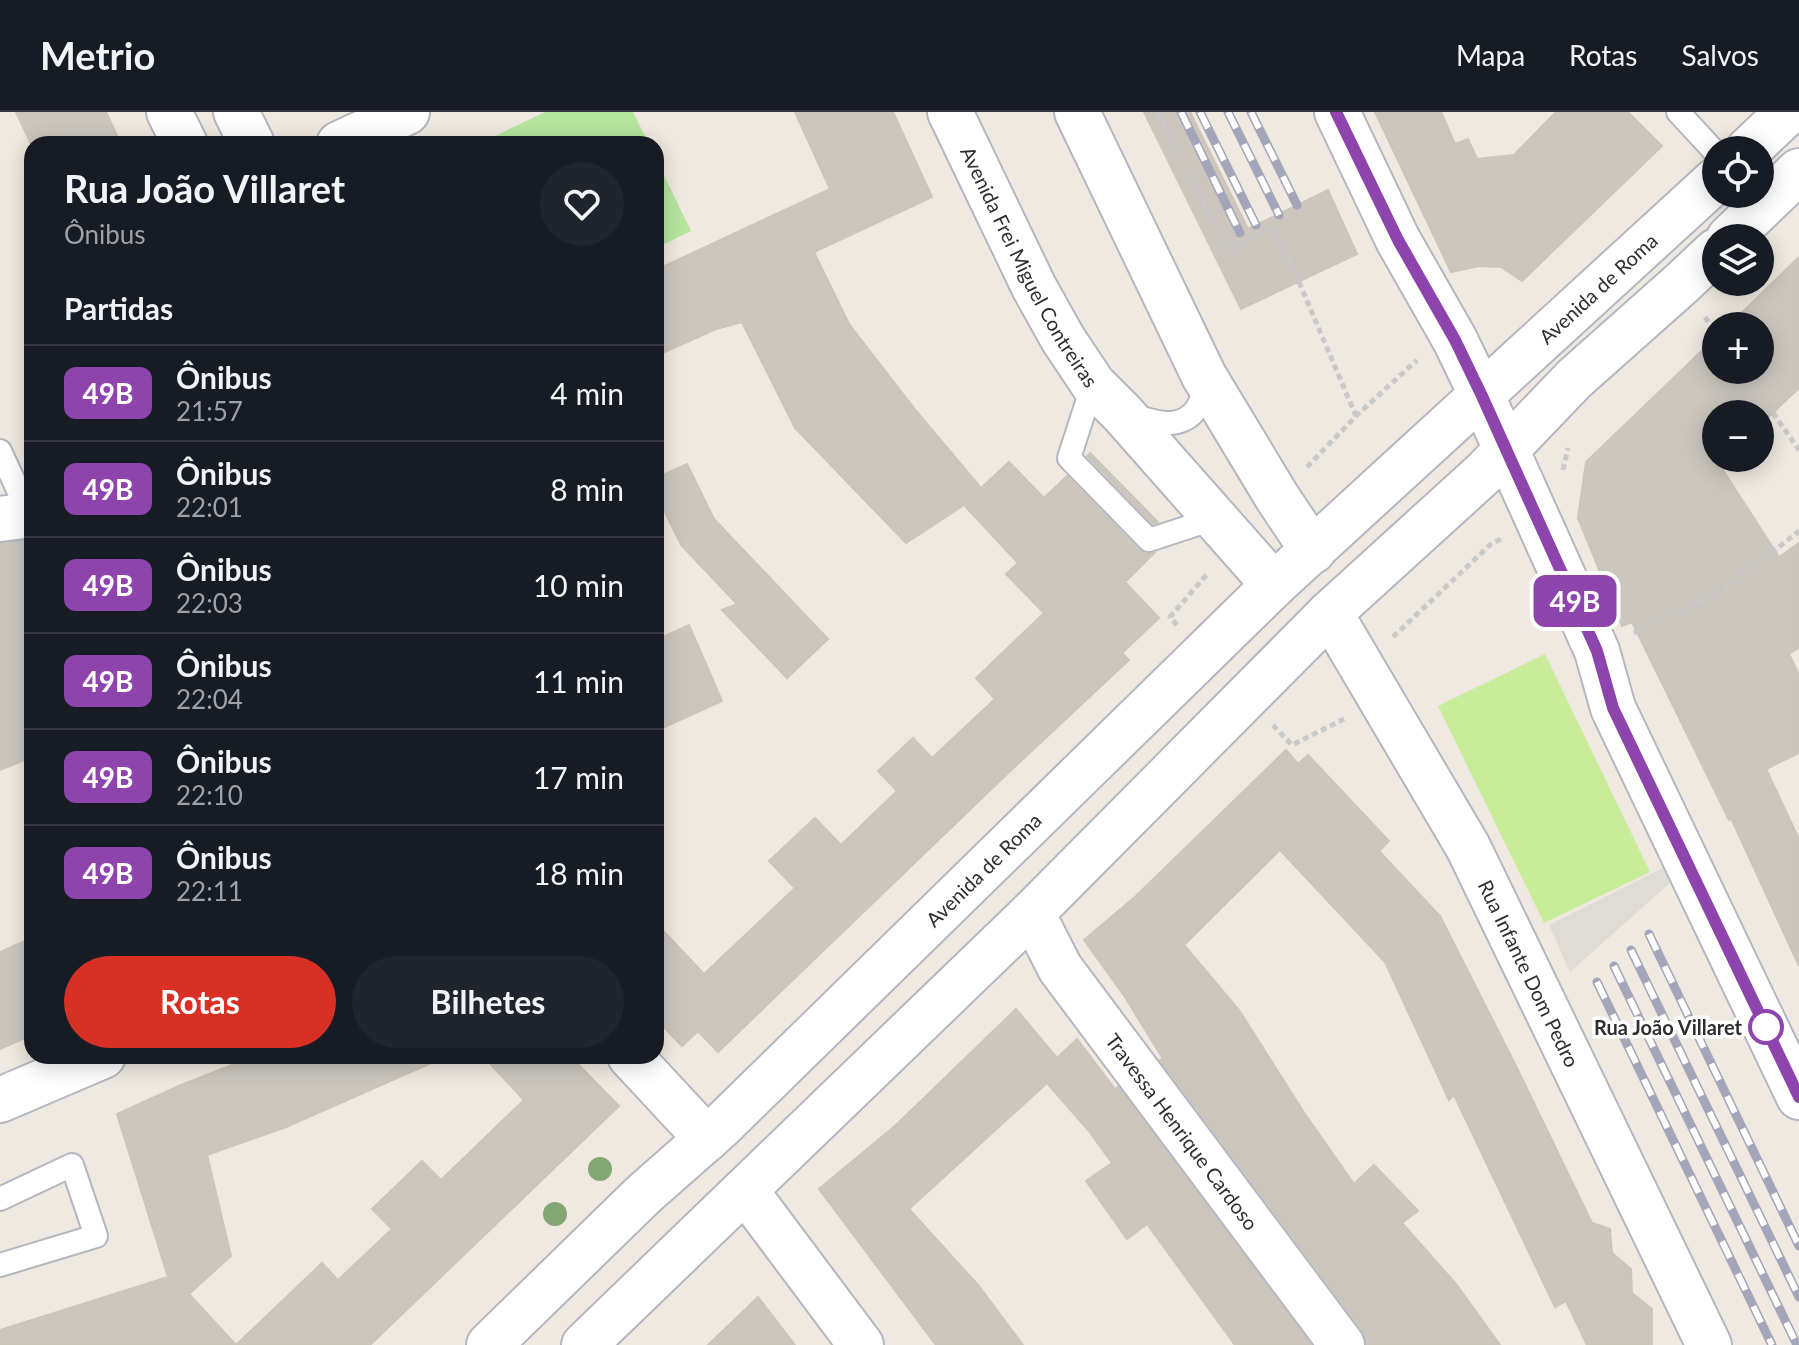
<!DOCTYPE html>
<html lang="pt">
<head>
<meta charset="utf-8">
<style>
	:root { --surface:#171b24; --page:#20242c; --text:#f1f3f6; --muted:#9ea1a6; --line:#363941; --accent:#d93025 }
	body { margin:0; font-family:Lato,sans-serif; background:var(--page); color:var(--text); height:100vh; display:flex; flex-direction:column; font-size:30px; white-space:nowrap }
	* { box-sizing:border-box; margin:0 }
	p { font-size:26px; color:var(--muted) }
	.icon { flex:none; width:44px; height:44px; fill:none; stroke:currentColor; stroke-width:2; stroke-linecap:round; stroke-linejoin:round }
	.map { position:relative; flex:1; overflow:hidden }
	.panel { position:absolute; left:24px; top:24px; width:640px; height:928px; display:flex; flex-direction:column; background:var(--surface); border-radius:24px; box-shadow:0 4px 20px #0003 }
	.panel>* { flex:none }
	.badge { padding:0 16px; border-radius:12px; font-size:28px; line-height:52px }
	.buttons { position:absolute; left:1702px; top:24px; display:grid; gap:16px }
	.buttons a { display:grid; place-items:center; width:72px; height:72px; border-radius:50%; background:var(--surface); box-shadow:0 4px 20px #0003; font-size:40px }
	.map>.badge { position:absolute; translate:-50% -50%; box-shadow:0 0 0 4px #fff }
	h2 { padding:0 40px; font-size:30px; line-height:72px }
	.round { display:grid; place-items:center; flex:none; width:84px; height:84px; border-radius:42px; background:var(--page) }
	.summary { display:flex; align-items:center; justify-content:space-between; height:136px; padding:0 40px }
	h1 { font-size:38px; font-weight:700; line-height:60px }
	.cta { display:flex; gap:16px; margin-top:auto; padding:16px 40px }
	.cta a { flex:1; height:92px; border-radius:48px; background:var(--accent); color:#fff; font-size:32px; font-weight:700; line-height:92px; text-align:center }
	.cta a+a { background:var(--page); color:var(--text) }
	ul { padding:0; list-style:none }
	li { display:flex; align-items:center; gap:24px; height:96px; padding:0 40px; border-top:2px solid var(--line) }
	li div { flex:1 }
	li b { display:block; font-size:30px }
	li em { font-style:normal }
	li .badge { min-width:88px; font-weight:700; text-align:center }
	header { display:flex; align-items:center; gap:48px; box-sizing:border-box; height:112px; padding:0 40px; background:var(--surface); border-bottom:2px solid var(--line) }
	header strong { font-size:38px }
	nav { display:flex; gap:44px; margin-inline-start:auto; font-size:28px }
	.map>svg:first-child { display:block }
	.green { fill:#b6e59e }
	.pitch { fill:#c9ec9a }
	.plaza { fill:#dfdcd8 }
	.building { fill:#cbc7bf; stroke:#cbc5ba; stroke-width:2 }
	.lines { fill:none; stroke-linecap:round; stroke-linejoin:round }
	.service-casing { stroke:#b4b7c1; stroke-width:26 }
	.minor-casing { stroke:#b4b7c1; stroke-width:48 }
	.secondary-casing { stroke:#b4b7c1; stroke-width:48 }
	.path { stroke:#c9c9c9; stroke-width:5; stroke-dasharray:6 4; stroke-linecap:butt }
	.service { stroke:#fff; stroke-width:22 }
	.minor { stroke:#fff; stroke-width:44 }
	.secondary { stroke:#fff; stroke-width:44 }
	.rail-casing { stroke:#a3a6b8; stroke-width:9 }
	.rail { stroke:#fff; stroke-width:6; stroke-dasharray:18; stroke-linecap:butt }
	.path-bridge { stroke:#c9c9c9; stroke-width:5; stroke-dasharray:6 4; stroke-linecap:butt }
	.tree { fill:#84a574 }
	.line-casing { stroke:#fff; stroke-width:18 }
	.line { stroke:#8e44ad; stroke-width:12 }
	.stop-dot { fill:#fff; stroke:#8e44ad; stroke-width:4 }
	.labels { text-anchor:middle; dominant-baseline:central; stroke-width:7; stroke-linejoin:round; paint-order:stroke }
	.street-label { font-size:20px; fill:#2e2e2e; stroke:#fff }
	.stop-label { font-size:20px; font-weight:bold; fill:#2e2e2e; stroke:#fff; text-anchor:end }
</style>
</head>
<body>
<header>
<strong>Metrio</strong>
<nav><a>Mapa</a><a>Rotas</a><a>Salvos</a></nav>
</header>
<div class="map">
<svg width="1799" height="1233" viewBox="0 0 1799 1233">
	<rect width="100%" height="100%" fill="#efe9e1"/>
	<!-- green -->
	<g class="green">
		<path d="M 545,0 L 633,0 L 649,32 L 478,32 Z"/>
		<path d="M 656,47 L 691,119 L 656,136 Z"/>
	</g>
	<!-- pitch -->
	<path class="pitch" d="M 1545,542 L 1650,760 L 1544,811 L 1438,594 Z"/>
	<!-- plaza -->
	<path class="plaza" d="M 1663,756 L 1670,771 L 1570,860 L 1549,813 Z"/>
	<!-- building -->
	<g class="building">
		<path d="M 16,0 L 106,0 L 121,32 L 31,32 Z"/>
		<path d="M 795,0 L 893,0 L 932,85 L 814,140 L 849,212 L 917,300 L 981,376 L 1009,350 L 1044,386 L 1067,364 L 1139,438 L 1146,442 L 1154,441 L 1125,470 L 1159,506 L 1122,541 L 1129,548 L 1006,663 L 718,940 L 698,919 L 682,934 L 656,907 L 656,811 L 704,862 L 795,776 L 769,749 L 815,706 L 841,733 L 897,679 L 878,659 L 913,626 L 932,646 L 995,587 L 976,566 L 1044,501 L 1006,462 L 1018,451 L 964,393 L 906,431 L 795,316 L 742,210 L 716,217 L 656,244 L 656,158 L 830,77 Z"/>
		<path d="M 1144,0 L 1190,0 L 1248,117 L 1328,78 L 1357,142 L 1241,197 Z"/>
		<path d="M 1375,0 L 1441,0 L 1455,32 L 1468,27 L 1477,47 L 1514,43 L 1556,0 L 1628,0 L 1662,34 L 1522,169 L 1501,155 L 1479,154 L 1451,160 Z"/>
		<path d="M 1799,145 L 1799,276 L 1760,313 L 1760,302 L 1716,302 L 1716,346 L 1725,346 L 1719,352 L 1779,445 L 1799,431 L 1799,535 L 1789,542 L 1799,563 L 1799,641 L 1766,657 L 1799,727 L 1799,854 L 1731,706 L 1729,708 L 1632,510 L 1622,514 L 1578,406 L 1586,350 L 1716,225 L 1716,258 L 1760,258 L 1760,214 L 1728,214 Z"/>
		<path d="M 1090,341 L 1158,410 L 1153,412 L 1087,344 Z"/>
		<path d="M 687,352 L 714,407 L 828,527 L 787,566 L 722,498 L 737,492 L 681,433 L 656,382 L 656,366 Z"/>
		<path d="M 32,428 L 32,645 L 0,658 L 0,431 Z"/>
		<path d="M 689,513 L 722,589 L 656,619 L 656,528 Z"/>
		<path d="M 1286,638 L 1298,652 L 1308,643 L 1389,729 L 1379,739 L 1440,804 L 1516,954 L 1592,1111 L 1610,1117 L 1612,1141 L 1631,1157 L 1632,1181 L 1652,1197 L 1652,1233 L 1587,1233 L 1566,1189 L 1555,1195 L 1454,983 L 1449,988 L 1385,850 L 1280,738 L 1184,833 L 1239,898 L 1303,999 L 1354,1072 L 1374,1053 L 1418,1099 L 1402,1111 L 1456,1172 L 1500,1233 L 1366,1233 L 1362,1218 L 1160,948 L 1163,947 L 1125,885 L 1084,828 L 1136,784 Z"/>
		<path d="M 32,826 L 32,923 L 0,937 L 0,840 Z"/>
		<path d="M 1016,897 L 1057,946 L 1077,927 L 1115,977 L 1118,975 L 1311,1233 L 1235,1233 L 1147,1112 L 1127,1127 L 1086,1069 L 1112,1051 L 1088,1018 L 1047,971 L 909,1097 L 978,1173 L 1023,1233 L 936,1233 L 819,1077 L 896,1013 Z"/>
		<path d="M 255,944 L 447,944 L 286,1015 L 207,1043 L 231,1144 L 189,1182 L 236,1233 L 322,1151 L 338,1168 L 392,1117 L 372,1097 L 422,1049 L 441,1068 L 524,988 L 483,944 L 570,944 L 619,994 L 370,1233 L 0,1233 L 0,1218 L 168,1165 L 117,1002 L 181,973 Z"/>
		<path d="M 758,1185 L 795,1233 L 708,1233 Z"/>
	</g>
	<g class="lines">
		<!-- service casing -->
		<g class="service-casing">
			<g id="service">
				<path d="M 1678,0 L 1716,41"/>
				<path d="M 1093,272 L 1069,346 L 1149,428 L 1216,406"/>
				<path d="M 1131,303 C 1143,306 1158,312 1171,311 C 1195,309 1204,289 1204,268"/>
				<path d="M 0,339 L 30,404"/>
				<path d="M 0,1087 L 72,1053 L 96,1124 L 0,1153"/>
			</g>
		</g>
		<!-- minor casing -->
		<g class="minor-casing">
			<g id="minor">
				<path d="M 169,0 L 185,32"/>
				<path d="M 236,0 L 252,32"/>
				<path id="s1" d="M 950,0 L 1034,175 L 1063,227 L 1093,272 L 1122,301 L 1274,473"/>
				<path d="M 1077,0 L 1204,264 L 1277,385 L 1313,439"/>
				<path d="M 1337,0 L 1398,128 L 1455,228 L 1482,284 L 1597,539 L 1613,596 L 1799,985"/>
				<path d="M 339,32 L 407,0"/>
				<path d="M 0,407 L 32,403"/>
				<path id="s2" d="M 1330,501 L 1468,735 L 1709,1233"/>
				<path id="s3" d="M 1032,801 L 1060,856 L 1342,1233"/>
				<path d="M 630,944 L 707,1027"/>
				<path d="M 0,988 L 103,944"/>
				<path d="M 745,1078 L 861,1233"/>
			</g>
		</g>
		<!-- secondary casing -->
		<g class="secondary-casing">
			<g id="secondary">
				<path d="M 1748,38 L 1788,0"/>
				<path d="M 1729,126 L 1799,59"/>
				<path id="s4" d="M 489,1233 L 644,1082 L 719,1016 L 1274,473 L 1716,68"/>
				<path d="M 584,1233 L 1032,801 L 1330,501 L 1485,360 L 1574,267 L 1682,171 L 1716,139"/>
			</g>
		</g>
		<!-- path -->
		<g class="path">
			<path d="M 1299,170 L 1356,304"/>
			<path d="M 1705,205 L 1716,221"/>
			<path d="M 1773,301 L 1799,338"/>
			<path d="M 1307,355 L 1356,304 L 1417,248"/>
			<path d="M 1563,358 L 1568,336"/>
			<path d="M 1177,513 L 1170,505 L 1208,461"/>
			<path d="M 1634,521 L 1723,479 L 1799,419"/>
			<path d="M 1393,525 L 1491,432 L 1501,427"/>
			<path d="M 1273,613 L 1292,633 L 1344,607"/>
		</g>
		<!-- service -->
		<use href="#service" class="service"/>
		<!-- minor -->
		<use href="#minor" class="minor"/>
		<!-- secondary -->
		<use href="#secondary" class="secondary"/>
		<!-- rail casing -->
		<g class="rail-casing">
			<g id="rail">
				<path d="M 1181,0 L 1240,121"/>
				<path d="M 1200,0 L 1256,113"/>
				<path d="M 1228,0 L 1279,103"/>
				<path d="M 1251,0 L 1297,93"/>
				<path d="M 1649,822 L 1799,1134"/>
				<path d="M 1631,838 L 1799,1185"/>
				<path d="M 1614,854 L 1797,1233"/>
				<path d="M 1597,870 L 1772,1233"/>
			</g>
		</g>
		<!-- rail -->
		<use href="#rail" class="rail"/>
		<!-- path-bridge -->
		<path class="path-bridge" d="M 1158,0 L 1227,139 L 1274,116 L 1299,170"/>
	</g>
	<!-- trees -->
	<g class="tree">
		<circle cx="600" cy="1057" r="12"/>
		<circle cx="555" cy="1102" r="12"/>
	</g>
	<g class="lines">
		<!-- line casing -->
		<g class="line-casing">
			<path id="line" d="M 1336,0 L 1398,128 L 1455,228 L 1482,284 L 1597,539 L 1613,596 L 1799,985"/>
		</g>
		<!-- line -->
		<use href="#line" class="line"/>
	</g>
	<!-- markers -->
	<circle class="stop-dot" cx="1766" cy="915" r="16"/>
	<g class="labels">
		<!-- street labels -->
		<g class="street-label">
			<text stroke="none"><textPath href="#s1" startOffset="174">Avenida Frei Miguel Contreiras</textPath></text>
			<text stroke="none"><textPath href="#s4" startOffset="1532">Avenida de Roma</textPath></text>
			<text stroke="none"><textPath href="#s4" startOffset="686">Avenida de Roma</textPath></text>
			<text stroke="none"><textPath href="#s2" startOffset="412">Rua Infante Dom Pedro</textPath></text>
			<text stroke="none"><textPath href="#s3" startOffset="266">Travessa Henrique Cardoso</textPath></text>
		</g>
		<!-- stop labels -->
		<g class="stop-label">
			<text x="1742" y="915">Rua João Villaret</text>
		</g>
	</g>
</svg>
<div class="buttons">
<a><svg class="icon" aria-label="locate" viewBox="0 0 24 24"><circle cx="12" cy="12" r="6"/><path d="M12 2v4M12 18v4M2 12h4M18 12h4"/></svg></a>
<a><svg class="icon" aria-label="layers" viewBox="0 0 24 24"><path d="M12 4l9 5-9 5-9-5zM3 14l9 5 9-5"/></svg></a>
<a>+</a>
<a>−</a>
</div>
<b class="badge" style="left:1575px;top:489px;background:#8e44ad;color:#fff">49B</b>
<section class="panel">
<div class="summary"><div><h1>Rua João Villaret</h1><p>Ônibus</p></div><a class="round"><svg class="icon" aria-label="heart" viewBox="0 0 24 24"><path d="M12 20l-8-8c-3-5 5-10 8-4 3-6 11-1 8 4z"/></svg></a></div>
<h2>Partidas</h2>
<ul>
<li><span class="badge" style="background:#8e44ad;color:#fff">49B</span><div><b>Ônibus</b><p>21:57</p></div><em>4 min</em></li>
<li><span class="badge" style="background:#8e44ad;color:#fff">49B</span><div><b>Ônibus</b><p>22:01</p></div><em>8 min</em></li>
<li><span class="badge" style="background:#8e44ad;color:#fff">49B</span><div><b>Ônibus</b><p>22:03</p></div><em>10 min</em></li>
<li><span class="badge" style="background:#8e44ad;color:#fff">49B</span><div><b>Ônibus</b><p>22:04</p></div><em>11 min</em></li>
<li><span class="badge" style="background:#8e44ad;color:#fff">49B</span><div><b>Ônibus</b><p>22:10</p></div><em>17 min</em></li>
<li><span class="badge" style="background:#8e44ad;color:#fff">49B</span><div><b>Ônibus</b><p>22:11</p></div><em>18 min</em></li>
</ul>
<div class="cta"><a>Rotas</a><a>Bilhetes</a></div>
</section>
</div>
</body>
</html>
